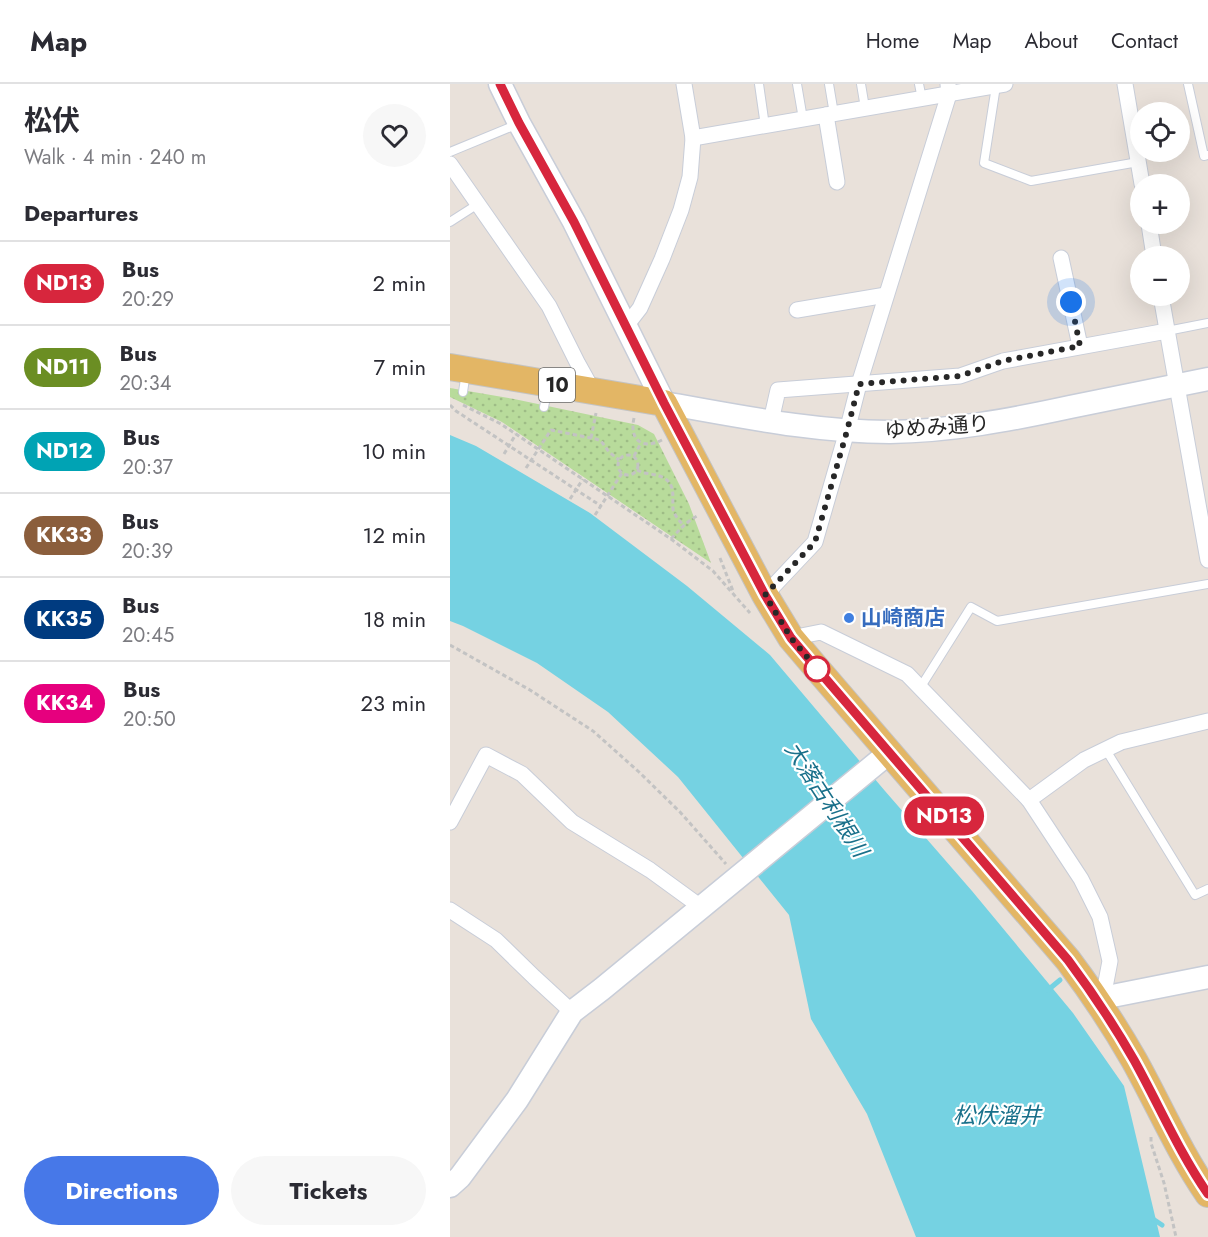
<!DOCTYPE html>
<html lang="en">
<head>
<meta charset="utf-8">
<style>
	:root { --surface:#fff; --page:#f7f7f7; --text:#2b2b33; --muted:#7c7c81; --line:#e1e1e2; --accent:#4778e8 }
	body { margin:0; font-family:Jost,"Noto Sans JP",sans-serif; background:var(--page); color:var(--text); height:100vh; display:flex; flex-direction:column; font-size:22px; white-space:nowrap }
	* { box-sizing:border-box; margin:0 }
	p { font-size:20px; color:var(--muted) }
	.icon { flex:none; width:33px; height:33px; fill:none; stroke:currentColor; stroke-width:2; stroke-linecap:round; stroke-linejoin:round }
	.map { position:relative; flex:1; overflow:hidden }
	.details { display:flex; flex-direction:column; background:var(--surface); width:450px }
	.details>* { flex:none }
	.badge { padding:0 12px; border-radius:20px; font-size:21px; line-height:39px }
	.buttons { position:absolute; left:680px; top:18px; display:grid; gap:12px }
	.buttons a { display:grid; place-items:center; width:60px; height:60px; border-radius:50%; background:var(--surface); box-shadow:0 6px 24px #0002; font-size:30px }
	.you { position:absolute; width:30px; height:30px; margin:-15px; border:4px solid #fff; border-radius:50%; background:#1a73e8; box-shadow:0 0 0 9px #1a73e833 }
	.map>.badge { position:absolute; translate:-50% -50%; box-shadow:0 0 0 3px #fff }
	h2 { padding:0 24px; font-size:22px; line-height:54px }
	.round { display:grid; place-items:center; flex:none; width:63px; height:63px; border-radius:32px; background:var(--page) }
	.overview { display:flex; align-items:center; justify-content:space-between; height:102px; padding:0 24px }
	h1 { font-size:28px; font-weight:700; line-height:45px }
	.button { display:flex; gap:12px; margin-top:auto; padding:12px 24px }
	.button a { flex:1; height:69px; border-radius:36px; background:var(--accent); color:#fff; font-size:24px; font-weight:700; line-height:69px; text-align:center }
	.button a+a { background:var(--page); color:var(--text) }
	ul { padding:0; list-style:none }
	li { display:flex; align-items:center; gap:18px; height:84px; padding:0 24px; border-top:2px solid var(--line) }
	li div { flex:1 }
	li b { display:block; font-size:22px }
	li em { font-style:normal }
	li .badge { min-width:66px; font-weight:700; text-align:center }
	header { display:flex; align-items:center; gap:36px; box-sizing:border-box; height:84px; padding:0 30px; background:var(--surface); border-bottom:2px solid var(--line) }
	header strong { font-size:28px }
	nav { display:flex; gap:33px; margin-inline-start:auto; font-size:21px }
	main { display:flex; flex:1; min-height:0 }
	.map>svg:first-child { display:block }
	.park { fill:url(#park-dots) }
	.water { fill:#75d2e2 }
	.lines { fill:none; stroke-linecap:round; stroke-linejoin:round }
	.stream { stroke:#75d2e2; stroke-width:5 }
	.lane-casing { stroke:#c8cdd8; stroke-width:10 }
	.street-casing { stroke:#c8cdd8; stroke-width:17 }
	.secondary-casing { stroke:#c8cdd8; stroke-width:25 }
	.primary-casing { stroke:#c3c3c3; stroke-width:28 }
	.path { stroke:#c3c3c3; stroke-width:3; stroke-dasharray:4.5 3; stroke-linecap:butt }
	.lane { stroke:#fff; stroke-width:8 }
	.street { stroke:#fff; stroke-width:15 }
	.secondary { stroke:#fff; stroke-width:22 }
	.primary { stroke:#e3b665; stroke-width:26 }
	.line-casing { stroke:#fff; stroke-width:14 }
	.line { stroke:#d7263d; stroke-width:9 }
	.walk { stroke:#272727; stroke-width:6; stroke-dasharray:0 10.8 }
	.shop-dot { fill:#3f7fe0; stroke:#fff; stroke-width:2 }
	.stop-dot { fill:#fff; stroke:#d7263d; stroke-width:3 }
	.labels { text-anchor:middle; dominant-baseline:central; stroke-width:4.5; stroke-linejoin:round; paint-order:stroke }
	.shield { fill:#fff; stroke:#686868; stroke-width:1.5 }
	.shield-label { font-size:20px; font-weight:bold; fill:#272727 }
	.street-label { font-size:21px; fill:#272727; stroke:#fff }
	.shop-label { font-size:21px; font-weight:bold; fill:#366cbe; stroke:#fff; text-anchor:start }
	.water-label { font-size:22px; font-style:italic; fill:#19708a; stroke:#fff }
</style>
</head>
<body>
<header>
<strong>Map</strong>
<nav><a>Home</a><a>Map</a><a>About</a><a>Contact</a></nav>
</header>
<main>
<section class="details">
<div class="overview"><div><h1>松伏</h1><p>Walk · 4 min · 240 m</p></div><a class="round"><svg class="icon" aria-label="heart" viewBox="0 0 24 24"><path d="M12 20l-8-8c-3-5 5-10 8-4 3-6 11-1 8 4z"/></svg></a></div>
<h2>Departures</h2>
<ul>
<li><span class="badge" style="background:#d7263d;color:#fff">ND13</span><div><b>Bus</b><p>20:29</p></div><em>2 min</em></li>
<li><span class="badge" style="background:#6b8e23;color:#fff">ND11</span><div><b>Bus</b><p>20:34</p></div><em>7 min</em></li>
<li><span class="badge" style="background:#00a3b4;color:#fff">ND12</span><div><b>Bus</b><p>20:37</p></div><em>10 min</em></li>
<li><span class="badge" style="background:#8b5e3c;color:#fff">KK33</span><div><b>Bus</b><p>20:39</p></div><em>12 min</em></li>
<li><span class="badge" style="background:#003b80;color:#fff">KK35</span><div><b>Bus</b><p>20:45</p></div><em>18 min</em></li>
<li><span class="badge" style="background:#e6007e;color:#fff">KK34</span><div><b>Bus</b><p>20:50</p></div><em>23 min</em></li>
</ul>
<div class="button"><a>Directions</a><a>Tickets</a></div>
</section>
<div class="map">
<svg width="758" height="1153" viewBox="0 0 758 1153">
	<defs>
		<pattern id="park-dots" width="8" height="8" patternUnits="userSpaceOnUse" patternTransform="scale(1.5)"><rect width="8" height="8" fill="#b8db9b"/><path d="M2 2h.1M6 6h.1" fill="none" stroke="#9ebc86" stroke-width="1.8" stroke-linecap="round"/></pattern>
	</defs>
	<rect width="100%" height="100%" fill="#e9e1da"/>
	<!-- park -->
	<path class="park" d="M 0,304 L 64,315 L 188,341 L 204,350 L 239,420 L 261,479 L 52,338 L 0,313 Z"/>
	<!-- water -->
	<path class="water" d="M 0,351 L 26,362 L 140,429 L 237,502 L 320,571 L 435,707 L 522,807 L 623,929 L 674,1002 L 710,1153 L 466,1153 L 417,1030 L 361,935 L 339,831 L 228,693 L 158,628 L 87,579 L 13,542 L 0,537 Z"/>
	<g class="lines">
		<!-- stream -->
		<g class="stream">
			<path d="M 598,906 L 610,896"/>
			<path d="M 703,1135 L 712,1141"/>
		</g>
		<!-- lane casing -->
		<g class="lane-casing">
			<g id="lane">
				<path d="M 309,0 L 315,42"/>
				<path d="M 347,0 L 353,35"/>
				<path d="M 379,0 L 384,30"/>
				<path d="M 411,0 L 415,24"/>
				<path d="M 469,0 L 472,15"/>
				<path d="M 738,0 L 754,72 L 758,71"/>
				<path d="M 546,2 L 534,79 L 581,97 L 688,78"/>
				<path d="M 0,68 L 68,40"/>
				<path d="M 0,138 L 28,120"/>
				<path d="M 717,247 L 758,239"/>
				<path d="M 13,308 L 16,288"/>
				<path d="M 94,323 L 98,304"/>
				<path d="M 470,604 L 521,523 L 547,537 L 758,500"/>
				<path d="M 656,666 L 745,811 L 758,805"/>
			</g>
		</g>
		<!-- street casing -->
		<g class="street-casing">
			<g id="street">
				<path d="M 675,0 L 692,100"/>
				<path d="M 376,31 L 387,98"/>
				<path d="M 243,54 L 555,0"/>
				<path d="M 0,80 L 99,222 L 128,280 L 143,307"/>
				<path d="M 699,140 L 704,172"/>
				<path d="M 611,174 L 630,262"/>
				<path d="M 711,212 L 758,476"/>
				<path d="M 347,226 L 436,211"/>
				<path d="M 176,242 L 190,224 L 212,175 L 231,126 L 240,93 L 243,54 L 234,0"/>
				<path d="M 321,337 L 328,306 L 510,292 L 553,277 L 717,247"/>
				<path d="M 315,511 L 365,458 L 397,347 L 409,300 L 499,10 L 498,0"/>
				<path d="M 341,554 L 371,548 L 457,590 L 579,716 L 631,795 L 650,833 L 660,877 L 656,898 L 647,915"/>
				<path d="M 579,716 L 634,676 L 671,658 L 758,637"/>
				<path d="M 0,738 L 36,671 L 72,690 L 122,738 L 200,786 L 244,818 L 250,825"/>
				<path d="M 0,826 L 46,856 L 84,893 L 122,928"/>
			</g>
		</g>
		<!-- secondary casing -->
		<g class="secondary-casing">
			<g id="secondary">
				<path d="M 50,0 L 69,39 L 124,138 L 214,319 C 289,332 364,348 440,348 C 501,347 560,336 620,323 C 666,314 712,304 758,295"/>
				<path d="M 647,915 L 758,893"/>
				<path d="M 0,1102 L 10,1093 L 67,1016 L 122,928 L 152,905 L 440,668"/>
			</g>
		</g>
		<!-- primary casing -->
		<g class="primary-casing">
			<path id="primary" d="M 0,283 L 214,319 L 315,511 L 341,554 L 369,587 L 618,876 C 642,908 664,941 684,976 C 709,1021 729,1068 758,1110"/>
		</g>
		<!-- path -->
		<g class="path">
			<path d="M 0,321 L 6,327 L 151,422"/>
			<path d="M 13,321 L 51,340 L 221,455 L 263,487 L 300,529"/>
			<path d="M 184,334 C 179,356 192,366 212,356"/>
			<path d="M 141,354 L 146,329"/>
			<path d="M 54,370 L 66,350"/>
			<circle cx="178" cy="381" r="10"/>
			<path d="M 184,372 L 191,359"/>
			<path d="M 76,384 L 101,346 L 146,355 L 151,357 L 159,368 L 169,376"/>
			<path d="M 187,386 C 196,391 205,389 214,394 C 226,401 222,413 223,425 C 224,431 229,436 233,441"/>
			<path d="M 120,415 L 133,395"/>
			<path d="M 145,431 L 172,389"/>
			<path d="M 221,455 C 230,445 237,437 249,431"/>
			<path d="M 270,474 L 283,507"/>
			<path d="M 0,561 L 80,606 L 143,647 L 189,688 L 230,728 L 276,780"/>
			<path d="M 701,1053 L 701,1059 L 714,1099 L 726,1153"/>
		</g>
		<!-- lane -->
		<use href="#lane" class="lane"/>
		<!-- street -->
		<use href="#street" class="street"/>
		<!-- secondary -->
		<use href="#secondary" class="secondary"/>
		<!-- primary -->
		<use href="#primary" class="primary"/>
	</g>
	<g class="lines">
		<!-- line casing -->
		<g class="line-casing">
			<path id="line" d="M 50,0 L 69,39 L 124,138 L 214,319 L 315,511 L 341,554 L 369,587 L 618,876 C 642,908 664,941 684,976 C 709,1021 729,1068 758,1110"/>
		</g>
		<!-- line -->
		<use href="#line" class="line"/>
		<!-- walk -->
		<path class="walk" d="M 367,585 L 369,587 L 341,554 L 315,511 L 365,458 L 397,347 L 409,300 L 510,292 L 553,277 L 630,262 L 621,218"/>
	</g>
	<!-- markers -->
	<circle class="shop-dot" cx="399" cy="534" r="6"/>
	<circle class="stop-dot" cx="367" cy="585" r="12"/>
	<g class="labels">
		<!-- shield labels -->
		<rect class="shield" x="89" y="284" width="36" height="34" rx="4.5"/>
		<g class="shield-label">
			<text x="107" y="301">10</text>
		</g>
		<!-- street labels -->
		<g class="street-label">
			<text transform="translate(487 343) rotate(-4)">ゆめみ通り</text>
		</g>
		<!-- shop labels -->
		<g class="shop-label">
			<text x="411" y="534">山崎商店</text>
		</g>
		<!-- water labels -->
		<g class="water-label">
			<text transform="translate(377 715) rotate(57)">大落古利根川</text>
			<text x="547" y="1031">松伏溜井</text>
		</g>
	</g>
</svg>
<div class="buttons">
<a><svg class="icon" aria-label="locate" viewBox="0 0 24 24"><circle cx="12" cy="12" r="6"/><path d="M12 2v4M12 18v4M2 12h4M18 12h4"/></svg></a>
<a>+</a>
<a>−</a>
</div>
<div class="you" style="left:621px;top:218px"></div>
<b class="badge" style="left:494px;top:732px;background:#d7263d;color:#fff">ND13</b>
</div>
</main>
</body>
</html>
